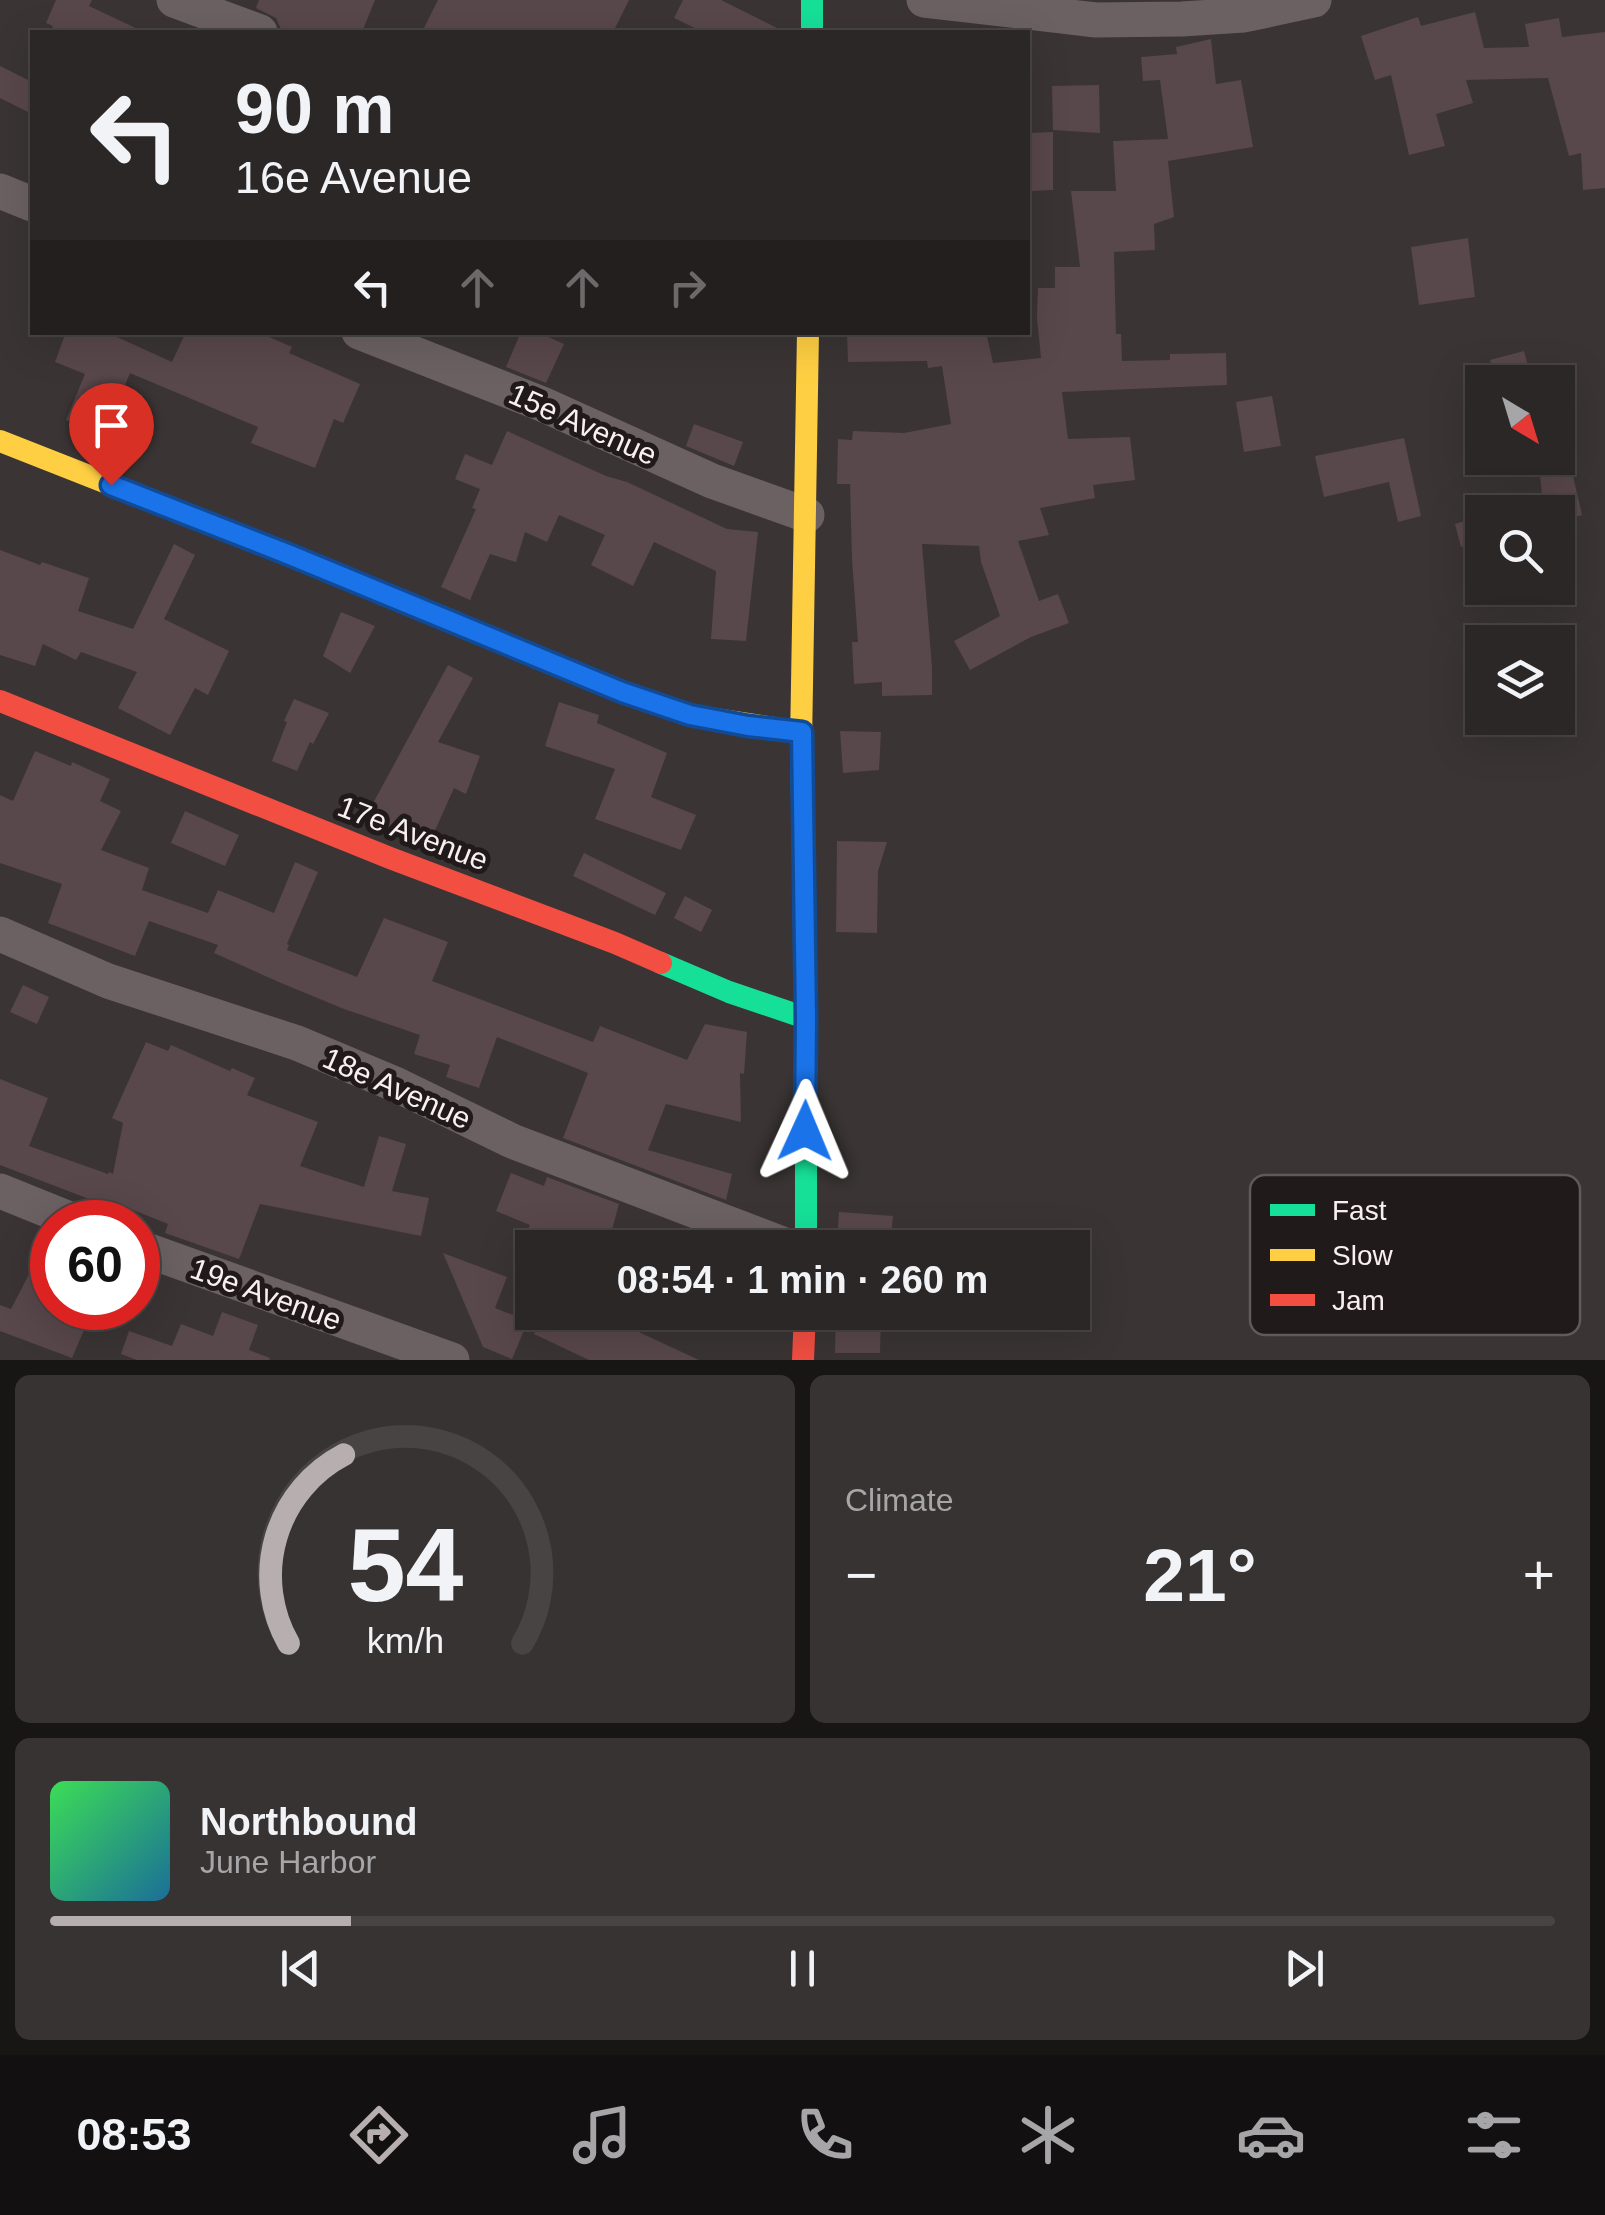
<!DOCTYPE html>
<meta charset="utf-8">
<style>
:root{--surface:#2c2727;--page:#383333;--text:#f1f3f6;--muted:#a6a5a7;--line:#484444;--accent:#b6aeaf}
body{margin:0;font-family:Helvetica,sans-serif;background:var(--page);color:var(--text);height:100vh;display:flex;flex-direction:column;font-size:38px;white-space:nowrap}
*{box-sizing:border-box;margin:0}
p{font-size:32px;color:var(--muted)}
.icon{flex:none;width:55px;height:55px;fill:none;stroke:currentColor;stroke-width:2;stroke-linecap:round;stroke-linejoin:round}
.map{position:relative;height:1360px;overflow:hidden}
.drawer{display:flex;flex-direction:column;gap:15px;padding:15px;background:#181515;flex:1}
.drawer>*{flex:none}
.banner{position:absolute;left:30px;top:30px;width:1000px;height:305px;border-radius:0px;box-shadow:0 10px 40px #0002,0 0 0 2px var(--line);background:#2c2727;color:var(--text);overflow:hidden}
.needle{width:65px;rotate:142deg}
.fabs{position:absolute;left:1465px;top:365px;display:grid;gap:20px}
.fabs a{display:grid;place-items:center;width:110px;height:110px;border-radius:0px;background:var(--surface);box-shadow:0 10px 40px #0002,0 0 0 2px var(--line);font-size:50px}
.speed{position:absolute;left:30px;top:1200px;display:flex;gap:20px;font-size:50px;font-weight:700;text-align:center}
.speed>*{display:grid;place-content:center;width:130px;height:130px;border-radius:50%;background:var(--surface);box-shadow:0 10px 40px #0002,0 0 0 2px var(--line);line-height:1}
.speed .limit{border:15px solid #d22;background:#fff;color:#111}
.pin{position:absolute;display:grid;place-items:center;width:85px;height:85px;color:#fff;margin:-102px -42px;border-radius:50% 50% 50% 0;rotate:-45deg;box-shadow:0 0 10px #0007}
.pin .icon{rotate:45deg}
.me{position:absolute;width:110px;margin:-55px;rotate:1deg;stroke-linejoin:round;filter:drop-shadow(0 0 8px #0008)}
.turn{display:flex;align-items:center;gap:35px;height:210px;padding:0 40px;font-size:45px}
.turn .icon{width:130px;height:130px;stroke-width:2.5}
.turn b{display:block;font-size:70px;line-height:85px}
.lanes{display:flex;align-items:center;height:95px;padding:0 40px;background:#0003;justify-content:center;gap:50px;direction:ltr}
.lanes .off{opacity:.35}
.big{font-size:75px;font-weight:600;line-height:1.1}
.drawer .tile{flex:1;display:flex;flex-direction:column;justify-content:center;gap:15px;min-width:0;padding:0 35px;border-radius:15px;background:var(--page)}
.drawer .dial{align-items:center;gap:0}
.dial svg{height:260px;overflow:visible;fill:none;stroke:var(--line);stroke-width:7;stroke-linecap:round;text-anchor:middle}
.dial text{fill:var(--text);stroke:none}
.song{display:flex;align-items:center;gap:30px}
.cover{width:120px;height:120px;border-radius:15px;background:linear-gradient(135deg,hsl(130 70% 55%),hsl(200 70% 35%))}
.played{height:10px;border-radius:5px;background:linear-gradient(90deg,var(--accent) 20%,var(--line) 20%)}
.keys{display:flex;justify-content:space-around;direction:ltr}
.heat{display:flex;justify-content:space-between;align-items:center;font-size:55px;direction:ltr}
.drawer .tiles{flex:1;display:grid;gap:15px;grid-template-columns:1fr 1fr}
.tile:last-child{grid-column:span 2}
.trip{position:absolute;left:515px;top:1230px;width:575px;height:100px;border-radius:0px;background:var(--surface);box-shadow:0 10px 40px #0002,0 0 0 2px var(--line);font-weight:600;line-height:100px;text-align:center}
.tabs{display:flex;height:160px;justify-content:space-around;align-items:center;background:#121010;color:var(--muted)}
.tabs .icon{width:70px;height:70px}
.tabs .on{color:var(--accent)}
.tabs b{font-size:45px;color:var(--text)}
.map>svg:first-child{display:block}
</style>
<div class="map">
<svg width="1605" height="1360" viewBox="0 0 1605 1360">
<rect width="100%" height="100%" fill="#3a3434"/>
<!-- building -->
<g fill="#58474b">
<polygon points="56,0 92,0 89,6 144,32 51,32 53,26 46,23"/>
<polygon points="259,0 375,0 362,32 290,32 281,29 276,18 256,8"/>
<polygon points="438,0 629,0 613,32 422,32"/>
<polygon points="683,0 721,0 781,30 781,32 703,32 674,18"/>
<polygon points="1475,12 1484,48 1529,47 1525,24 1559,18 1562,37 1605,32 1605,188 1583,190 1581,153 1569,156 1548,78 1466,80 1473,103 1436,114 1445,146 1409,155 1391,75 1375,80 1361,36 1418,17 1421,26"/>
<polygon points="1211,39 1216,84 1241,80 1253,147 1168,161 1174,217 1154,224 1155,250 1114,252 1116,334 1121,334 1122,361 1170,360 1170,354 1226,353 1227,385 1062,392 1068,439 1130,437 1135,480 1093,485 1095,498 1040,508 1049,535 1018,541 1039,601 1058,594 1069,623 1031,637 970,670 954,641 1000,616 981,562 979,546 922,544 932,667 932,695 882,696 882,682 854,684 852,642 858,642 852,559 850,484 837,484 838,439 852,440 853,431 904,433 951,424 942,366 928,368 927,361 848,362 847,332 986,332 993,363 1041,358 1037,318 1038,288 1055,288 1055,267 1080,267 1071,191 1116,191 1113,141 1168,139 1160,80 1143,81 1141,57 1177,54 1176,47"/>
<polygon points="0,66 32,82 32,114 0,98"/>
<polygon points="1099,85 1100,133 1053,130 1052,86"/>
<polygon points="1053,132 1053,190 1031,191 1030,133"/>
<polygon points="1468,238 1475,297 1419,305 1411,247"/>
<polygon points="66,332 106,332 172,362 186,332 258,332 292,347 289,353 360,384 343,423 334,419 315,468 251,443 258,427 130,373 104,436 66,420 85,374 55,362"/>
<polygon points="521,332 537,332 564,344 546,383 506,367"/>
<polygon points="1524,351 1531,377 1514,382 1497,382 1490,360"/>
<polygon points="1272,396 1281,446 1244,452 1236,402"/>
<polygon points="694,424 743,442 734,466 686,446"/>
<polygon points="507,431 606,476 627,482 727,529 758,532 746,641 711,639 716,571 654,542 633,586 591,565 605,535 559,515 547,542 525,532 516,562 490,554 470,600 441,587 476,509 472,508 480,489 455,479 465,454 492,465"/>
<polygon points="1404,438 1421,516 1398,522 1389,482 1324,497 1315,456"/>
<polygon points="1538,458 1569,458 1582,515 1560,521 1558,512 1544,512"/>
<polygon points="1482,516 1482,542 1461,547 1455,524"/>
<polygon points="174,544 195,555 164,619 229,651 208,695 195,688 170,735 118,708 137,672 81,652 76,660 43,644 35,666 0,655 0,550 40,565 42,562 89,578 78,611 133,629"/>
<polygon points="341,612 375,626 350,673 323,656"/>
<polygon points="448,665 473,678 438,742 480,756 466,794 454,788 429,844 365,818"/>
<polygon points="294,699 329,713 313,744 310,742 297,771 272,761 287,722 284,721"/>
<polygon points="559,702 599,715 597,723 667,753 651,797 696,815 681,850 595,819 615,769 545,746"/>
<polygon points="840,731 881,732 879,770 843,773"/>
<polygon points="35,751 71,766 72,762 110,779 100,801 121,811 101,850 149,868 142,890 208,913 218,890 274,913 295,862 318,872 287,944 289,945 287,950 357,977 384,918 448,942 432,981 593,1042 600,1026 687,1060 705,1024 747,1032 744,1074 740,1073 741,1122 666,1104 648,1150 732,1174 726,1200 563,1138 588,1073 497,1037 479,1088 446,1077 450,1065 414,1054 420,1035 344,1009 281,983 214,953 218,945 149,921 135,956 48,923 62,884 0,863 0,795 13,801"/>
<polygon points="185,811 239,835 225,866 171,843"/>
<polygon points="837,841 887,842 878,871 877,933 836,932"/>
<polygon points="584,853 666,893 655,915 573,876"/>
<polygon points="685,896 712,910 701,932 674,918"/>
<polygon points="23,985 49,997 37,1024 10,1012"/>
<polygon points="146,1042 168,1051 171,1045 230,1071 232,1068 255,1078 247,1095 318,1122 300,1166 364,1187 379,1136 406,1144 392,1191 429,1198 421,1236 260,1204 239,1259 165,1233 168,1224 133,1210 131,1215 0,1165 0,1079 48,1098 29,1146 108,1174 109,1172 113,1174 123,1123 112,1118"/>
<polygon points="511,1173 544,1186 547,1177 619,1204 607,1248 519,1248 530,1225 496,1211"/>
<polygon points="839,1212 893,1216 890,1248 837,1245"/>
<polygon points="50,1234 52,1235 52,1308 72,1308 65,1322 84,1330 72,1358 0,1331 0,1305 11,1309"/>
<polygon points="443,1253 507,1277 495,1308 528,1321 512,1359 483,1347"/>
<polygon points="222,1312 258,1325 249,1350 270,1358 269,1360 137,1360 121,1354 129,1331 172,1346 181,1324 213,1336"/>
<polygon points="544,1312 577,1312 600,1324 602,1319 628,1331 630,1328 699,1360 589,1360 534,1334"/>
<polygon points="836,1312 881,1312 880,1353 835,1353"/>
</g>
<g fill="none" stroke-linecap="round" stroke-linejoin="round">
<!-- street -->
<g stroke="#6b6162" stroke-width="35">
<polyline points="174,0 260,32"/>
<polyline points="924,0 1096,20 1182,19 1244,15 1314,0"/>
<polyline points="0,191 32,204"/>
<polyline points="359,332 542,404 712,481 807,515"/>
<polyline points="0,934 108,981 297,1043 397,1085 512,1141 793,1248"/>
<polyline points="0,1191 77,1222"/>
<polyline points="138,1247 452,1360"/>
</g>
<!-- fast -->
<g stroke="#16e098" stroke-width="22">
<polyline points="812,0 812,32"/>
<polyline points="801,743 806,1018 806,1248"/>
<polyline points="661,963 729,992 806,1018"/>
</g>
<!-- slow -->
<g stroke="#ffcf43" stroke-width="22">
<polyline points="0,441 290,555 622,692 690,715 801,732"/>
<polyline points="801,743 808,332"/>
</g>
<!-- jam -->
<g stroke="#f24e42" stroke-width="22">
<polyline points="0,701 390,858 615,943 661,963"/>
<polyline points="803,1360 805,1312"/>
</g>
</g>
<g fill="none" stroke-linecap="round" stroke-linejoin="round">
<!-- route casing -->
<g stroke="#114b97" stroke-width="25">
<polyline id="route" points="111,485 290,555 622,692 690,715 748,726 802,732 806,1018 805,1131"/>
</g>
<!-- route -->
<use href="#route" stroke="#1a73e8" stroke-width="18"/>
</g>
<g text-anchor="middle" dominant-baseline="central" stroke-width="10" stroke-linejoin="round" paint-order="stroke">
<!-- street labels -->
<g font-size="30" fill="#f9eff1" stroke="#201a1b">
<text transform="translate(583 424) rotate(24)">15e Avenue</text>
<text transform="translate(413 833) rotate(21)">17e Avenue</text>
<text transform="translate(397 1088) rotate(24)">18e Avenue</text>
<text transform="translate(266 1294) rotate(20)">19e Avenue</text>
</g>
</g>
<!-- legend -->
<rect x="1250" y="1175" width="330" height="160" rx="15" fill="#201a1b" stroke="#615a5b" stroke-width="2.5"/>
<rect x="1270" y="1204" width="45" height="12" fill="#16e098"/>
<rect x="1270" y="1249" width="45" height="12" fill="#ffcf43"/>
<rect x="1270" y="1294" width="45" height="12" fill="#f24e42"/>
<g font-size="28" fill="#f9eff1">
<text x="1332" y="1220">Fast</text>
<text x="1332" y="1265">Slow</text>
<text x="1332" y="1310">Jam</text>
</g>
</svg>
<div class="fabs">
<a><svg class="needle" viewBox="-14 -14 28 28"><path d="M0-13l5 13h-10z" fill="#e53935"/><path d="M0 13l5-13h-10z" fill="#a6a5a7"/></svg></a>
<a><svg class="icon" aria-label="search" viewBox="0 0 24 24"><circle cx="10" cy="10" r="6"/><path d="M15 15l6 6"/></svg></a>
<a><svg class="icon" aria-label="layers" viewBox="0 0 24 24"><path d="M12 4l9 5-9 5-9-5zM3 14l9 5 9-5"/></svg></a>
</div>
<div class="speed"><div class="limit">60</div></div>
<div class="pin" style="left:111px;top:485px;background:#d93025"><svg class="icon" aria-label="arrive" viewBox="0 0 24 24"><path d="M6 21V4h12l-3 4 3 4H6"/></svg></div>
<svg class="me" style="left:805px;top:1131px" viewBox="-20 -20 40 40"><path d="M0-17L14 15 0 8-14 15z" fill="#1a73e8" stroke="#fff" stroke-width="4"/></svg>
<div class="trip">08:54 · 1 min · 260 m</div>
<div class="banner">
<div class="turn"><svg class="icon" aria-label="left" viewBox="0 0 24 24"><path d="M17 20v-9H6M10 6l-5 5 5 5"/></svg><div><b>90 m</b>16e Avenue</div></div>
<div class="lanes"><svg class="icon" aria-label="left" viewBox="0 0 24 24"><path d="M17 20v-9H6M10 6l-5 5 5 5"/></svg><svg class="icon off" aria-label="ahead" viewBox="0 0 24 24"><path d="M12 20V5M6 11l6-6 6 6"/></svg><svg class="icon off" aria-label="ahead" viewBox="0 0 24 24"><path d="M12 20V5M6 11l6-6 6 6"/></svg><svg class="icon off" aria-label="right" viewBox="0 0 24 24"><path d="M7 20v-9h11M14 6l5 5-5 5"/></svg></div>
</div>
</div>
<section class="drawer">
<div class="tiles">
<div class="tile dial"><svg viewBox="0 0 100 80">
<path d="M14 69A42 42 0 1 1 86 69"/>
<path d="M14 69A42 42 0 0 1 31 11" stroke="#b6aeaf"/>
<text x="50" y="56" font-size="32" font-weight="700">54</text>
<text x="50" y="72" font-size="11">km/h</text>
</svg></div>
<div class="tile"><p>Climate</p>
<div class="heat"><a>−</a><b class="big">21°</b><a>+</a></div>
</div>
<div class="tile">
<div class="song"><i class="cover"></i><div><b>Northbound</b><p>June Harbor</p></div></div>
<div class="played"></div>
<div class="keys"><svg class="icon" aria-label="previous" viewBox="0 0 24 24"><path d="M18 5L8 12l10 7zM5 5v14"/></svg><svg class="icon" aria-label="pause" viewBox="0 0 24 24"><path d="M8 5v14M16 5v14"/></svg><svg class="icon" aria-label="next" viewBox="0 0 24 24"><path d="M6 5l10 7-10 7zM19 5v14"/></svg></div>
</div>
</div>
</section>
<nav class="tabs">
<b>08:53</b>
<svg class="icon on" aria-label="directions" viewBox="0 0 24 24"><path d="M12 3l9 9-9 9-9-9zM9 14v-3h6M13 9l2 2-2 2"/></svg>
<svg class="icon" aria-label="music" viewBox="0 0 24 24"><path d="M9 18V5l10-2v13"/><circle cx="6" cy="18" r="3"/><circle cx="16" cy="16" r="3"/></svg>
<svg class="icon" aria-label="phone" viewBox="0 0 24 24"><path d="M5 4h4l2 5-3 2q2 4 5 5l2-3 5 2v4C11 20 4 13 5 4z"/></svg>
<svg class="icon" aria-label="climate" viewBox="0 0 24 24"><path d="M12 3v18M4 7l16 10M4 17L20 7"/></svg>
<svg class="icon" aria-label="car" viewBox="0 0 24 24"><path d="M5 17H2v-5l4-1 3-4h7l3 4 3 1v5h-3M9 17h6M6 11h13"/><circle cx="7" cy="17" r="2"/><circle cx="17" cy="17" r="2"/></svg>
<svg class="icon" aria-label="filters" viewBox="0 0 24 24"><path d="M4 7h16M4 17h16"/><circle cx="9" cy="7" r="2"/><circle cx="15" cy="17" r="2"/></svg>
</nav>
